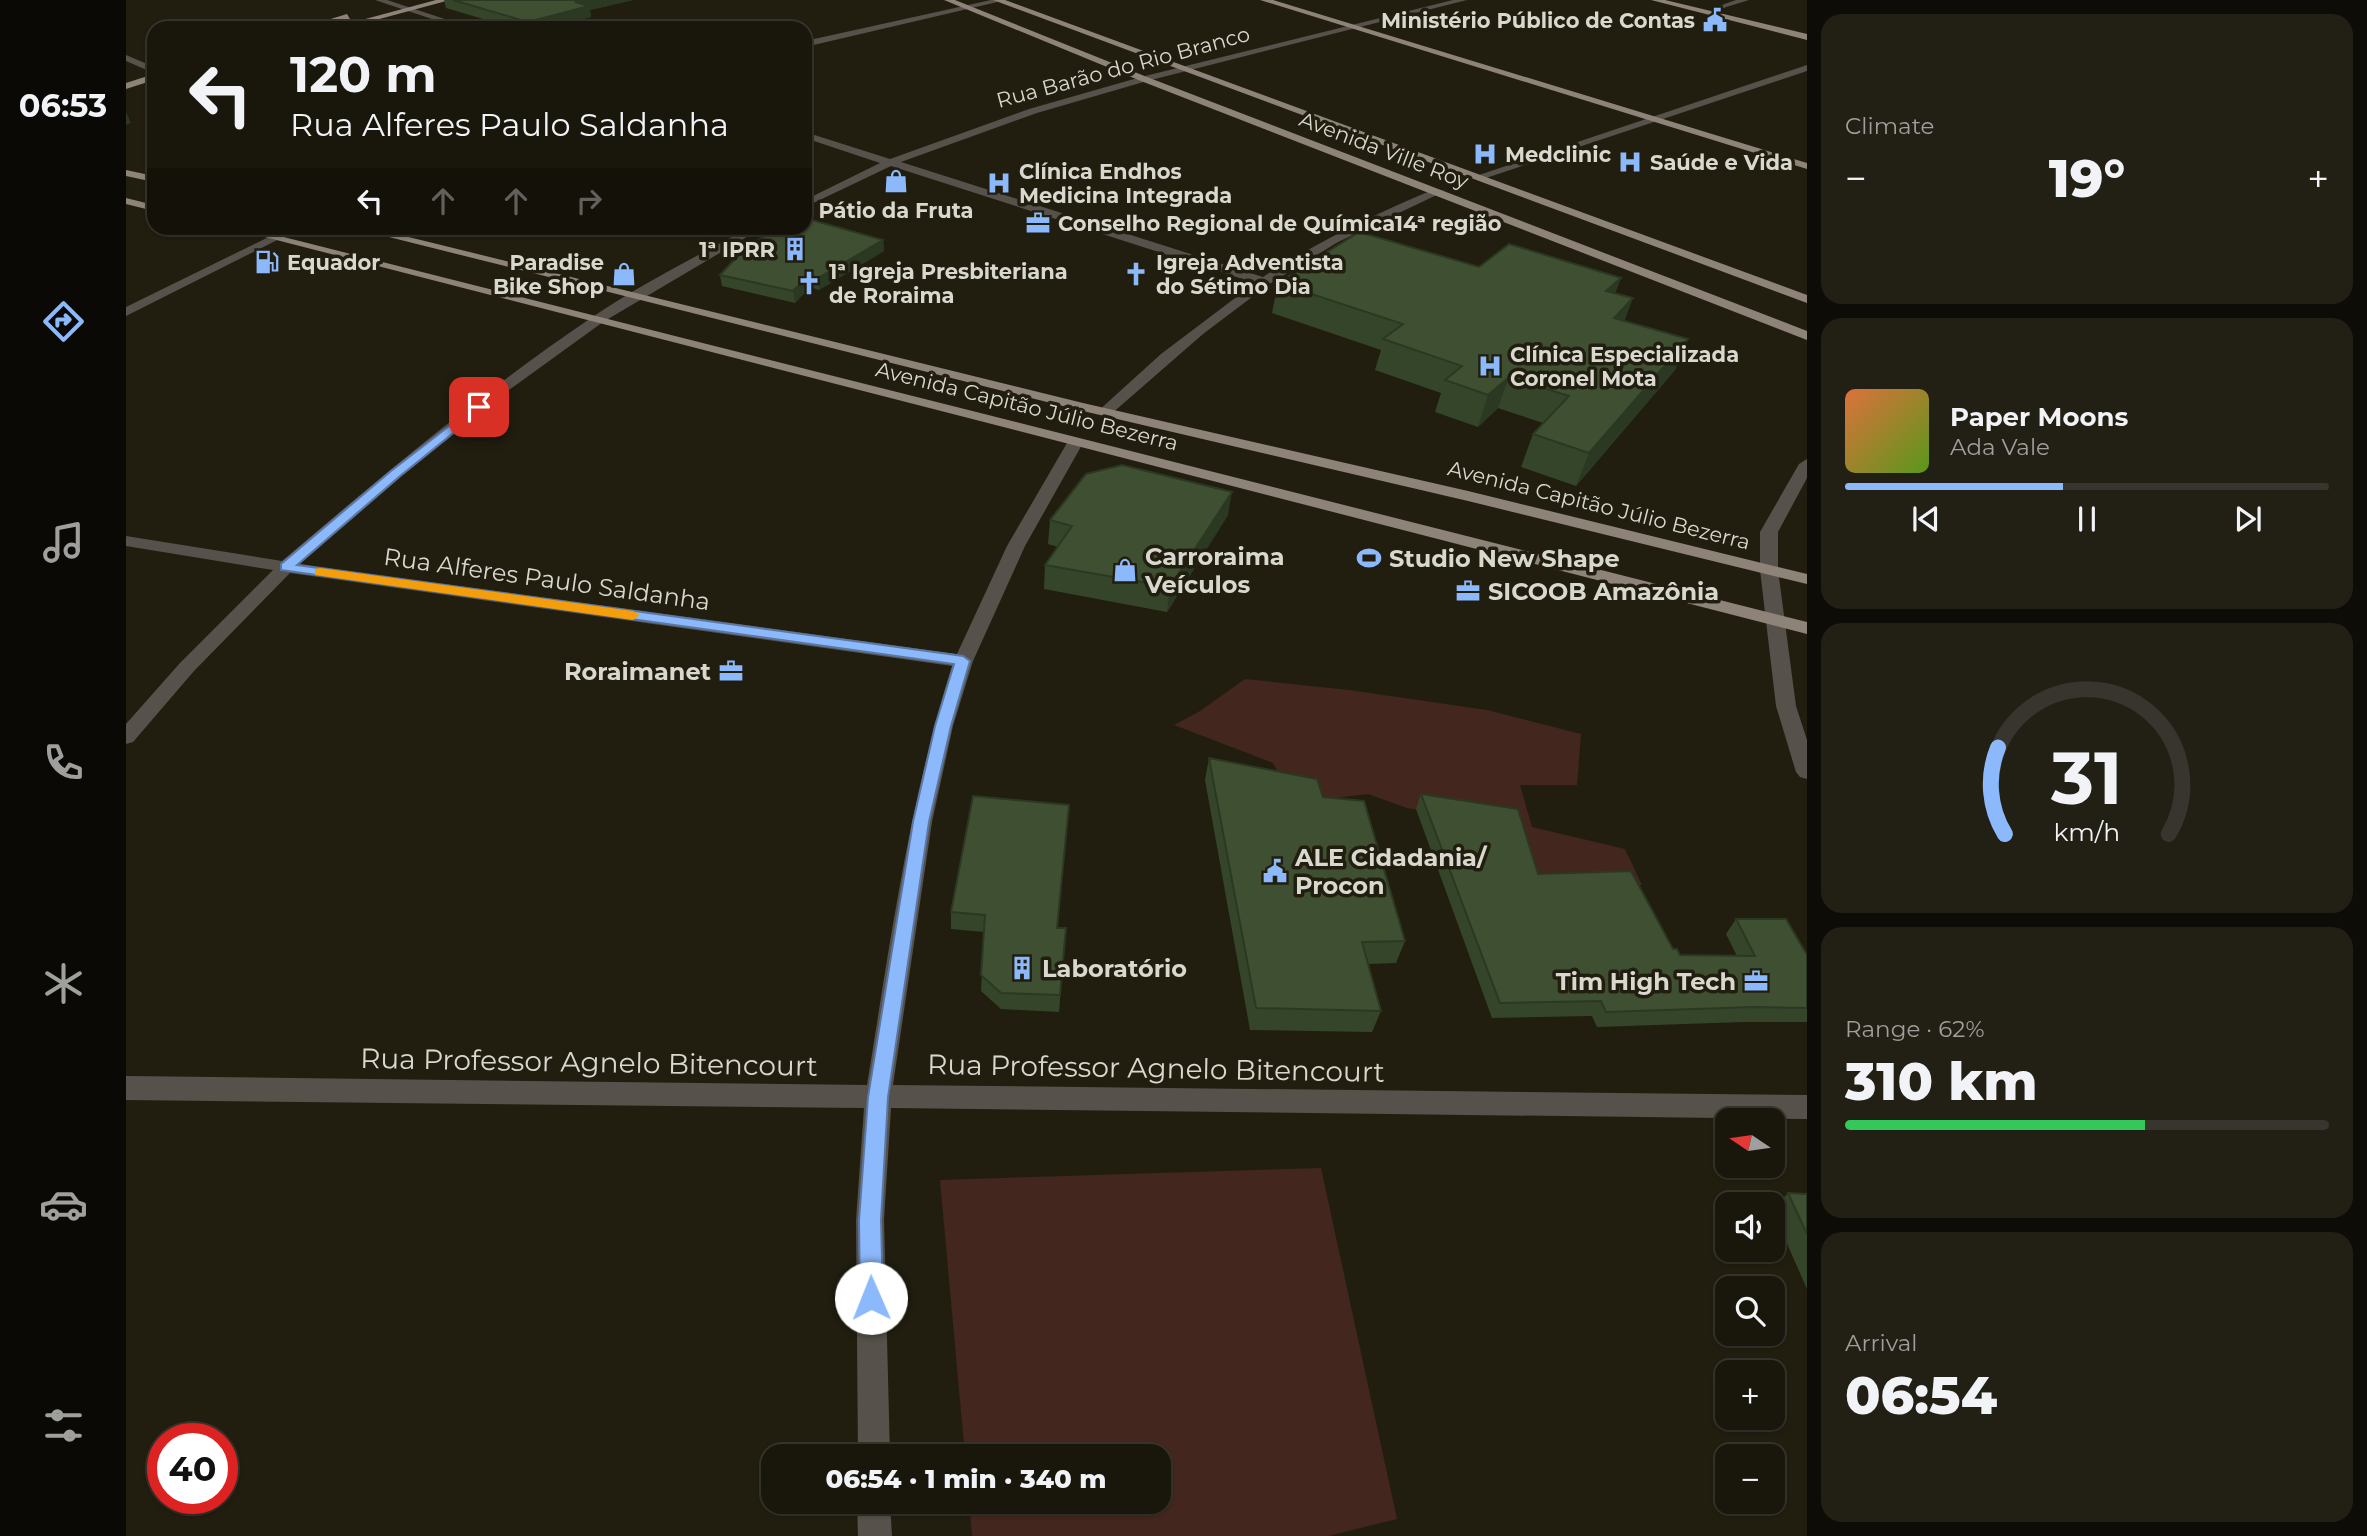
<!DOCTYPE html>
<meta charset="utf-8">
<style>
:root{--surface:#19160c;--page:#221f15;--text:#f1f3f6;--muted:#9f9f9d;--line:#37352d;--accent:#8cb9fc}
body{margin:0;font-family:Montserrat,sans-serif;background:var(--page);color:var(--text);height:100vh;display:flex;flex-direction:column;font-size:26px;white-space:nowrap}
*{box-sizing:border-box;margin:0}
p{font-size:23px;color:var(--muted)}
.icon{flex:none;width:38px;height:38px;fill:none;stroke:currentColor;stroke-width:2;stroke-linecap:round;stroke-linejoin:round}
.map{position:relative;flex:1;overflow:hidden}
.side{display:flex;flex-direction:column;gap:14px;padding:14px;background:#0e0c07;width:560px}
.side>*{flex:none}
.top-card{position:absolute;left:21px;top:21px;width:665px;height:214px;border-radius:21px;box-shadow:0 2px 5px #0004,0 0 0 2px var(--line);background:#19160c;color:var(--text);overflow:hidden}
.needle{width:46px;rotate:283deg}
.fabs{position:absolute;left:1589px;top:1108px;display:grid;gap:14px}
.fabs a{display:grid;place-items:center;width:70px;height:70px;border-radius:14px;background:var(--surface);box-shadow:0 2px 5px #0004,0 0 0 2px var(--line);font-size:35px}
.speed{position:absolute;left:21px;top:1423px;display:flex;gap:14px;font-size:35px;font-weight:700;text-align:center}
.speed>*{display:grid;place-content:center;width:91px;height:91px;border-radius:50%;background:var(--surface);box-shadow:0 2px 5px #0004,0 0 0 2px var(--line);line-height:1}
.speed .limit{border:10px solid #d22;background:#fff;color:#111}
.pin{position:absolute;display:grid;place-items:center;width:60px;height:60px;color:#fff;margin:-30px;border-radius:14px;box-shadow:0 4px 10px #0006}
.me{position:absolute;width:77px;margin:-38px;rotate:359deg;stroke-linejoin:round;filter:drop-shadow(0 0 5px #0008)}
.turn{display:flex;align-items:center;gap:24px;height:147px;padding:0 28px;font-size:32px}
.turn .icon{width:91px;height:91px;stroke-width:2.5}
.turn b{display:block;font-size:49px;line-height:60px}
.lanes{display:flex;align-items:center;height:66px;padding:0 28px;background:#0003;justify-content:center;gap:35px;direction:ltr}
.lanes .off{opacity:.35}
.big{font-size:52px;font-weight:800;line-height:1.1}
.side .widget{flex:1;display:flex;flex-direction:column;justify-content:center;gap:10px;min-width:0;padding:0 24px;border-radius:21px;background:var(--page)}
.side .dial{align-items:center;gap:0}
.dial svg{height:182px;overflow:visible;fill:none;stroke:var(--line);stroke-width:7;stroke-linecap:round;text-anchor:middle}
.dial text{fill:var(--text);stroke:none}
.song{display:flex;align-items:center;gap:21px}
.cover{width:84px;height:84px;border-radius:10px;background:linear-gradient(135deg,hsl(20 70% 55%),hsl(90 70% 35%))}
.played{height:7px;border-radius:4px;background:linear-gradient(90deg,var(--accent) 45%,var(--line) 45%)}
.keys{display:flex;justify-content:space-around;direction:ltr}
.heat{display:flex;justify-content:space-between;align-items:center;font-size:38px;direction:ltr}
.charge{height:10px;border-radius:5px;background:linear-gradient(90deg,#34c759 62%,var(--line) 0)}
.trip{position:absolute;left:635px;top:1444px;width:410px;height:70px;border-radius:21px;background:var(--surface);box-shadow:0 2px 5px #0004,0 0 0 2px var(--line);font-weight:800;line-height:70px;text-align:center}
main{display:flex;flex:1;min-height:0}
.menu{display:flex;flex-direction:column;width:126px;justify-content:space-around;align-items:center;background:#0a0905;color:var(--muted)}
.menu .icon{width:49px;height:49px}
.menu .current{color:var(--accent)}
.menu b{font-size:32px;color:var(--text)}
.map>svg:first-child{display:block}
</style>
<main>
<nav class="menu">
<b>06:53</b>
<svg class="icon current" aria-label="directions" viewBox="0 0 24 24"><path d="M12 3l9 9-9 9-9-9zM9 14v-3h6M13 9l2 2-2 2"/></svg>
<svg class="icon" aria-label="music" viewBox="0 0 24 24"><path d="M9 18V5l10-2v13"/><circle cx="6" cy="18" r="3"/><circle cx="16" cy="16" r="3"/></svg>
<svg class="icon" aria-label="phone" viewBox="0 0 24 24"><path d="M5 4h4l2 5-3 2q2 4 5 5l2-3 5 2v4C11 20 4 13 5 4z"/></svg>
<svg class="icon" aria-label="climate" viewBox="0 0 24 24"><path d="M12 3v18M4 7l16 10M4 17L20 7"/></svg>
<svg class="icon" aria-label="car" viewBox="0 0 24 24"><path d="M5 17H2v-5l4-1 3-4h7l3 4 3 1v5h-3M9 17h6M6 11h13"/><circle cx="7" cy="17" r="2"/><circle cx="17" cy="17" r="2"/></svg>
<svg class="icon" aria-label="filters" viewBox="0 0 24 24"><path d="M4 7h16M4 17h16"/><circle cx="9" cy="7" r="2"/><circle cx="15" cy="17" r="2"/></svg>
</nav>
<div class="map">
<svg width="1681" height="1536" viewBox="0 0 1681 1536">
<rect width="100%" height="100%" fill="#211e10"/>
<!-- green -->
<g fill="#43261d">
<polygon points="1119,679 1223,690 1361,710 1455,734 1451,785 1394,785 1406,827 1499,849 1516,885 1408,889 1385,825 1281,808 1242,794 1185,801 1159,785 1147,763 1048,725 1074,711"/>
<polygon points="1195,1168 1271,1519 1202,1536 846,1536 843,1502 1032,1502 1032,1456 839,1456 814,1180"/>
</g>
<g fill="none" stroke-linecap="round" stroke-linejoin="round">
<!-- minor -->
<g fill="#56514b" fill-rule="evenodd">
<polygon points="249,0 261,0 346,28 333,28"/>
<polygon points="865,0 880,0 679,47 679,41"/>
<path d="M1327,0h14l-320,81 -110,32 -136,49 362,115c55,-35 111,-63 172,-88l10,2 -107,51 -70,43 -65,49 -93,81 -5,2 -8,-5 64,-58 94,-71 -364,-117 -86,41v-7l75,-37 -75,-25v-6l85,27 139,-50 112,-32z"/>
<polygon points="1610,0 1623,0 1594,9 1590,7"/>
<polygon points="0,55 26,66 28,68 23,71 0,61"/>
<polygon points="1681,65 1681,71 1357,179 1347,177"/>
<polygon points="161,228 175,228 0,316 0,307"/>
<path d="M622,228h14l-159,94 -98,71 -103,83 -102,88 657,90 50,-108 60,-103 2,-3h12l2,3 -58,103 -52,115 -20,65 -21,96 -39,263 914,10v24l-916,-11 -7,112 6,236h-32l-2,-236 8,-112 -738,-8v-24l741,9c23,-141 42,-283 85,-419l-662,-93 -96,98 -61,71 -7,2v-20l54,-61 93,-93 -147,-24v-10l156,25c100,-85 201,-170 309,-243 50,-34 105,-61 157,-90z"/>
<polygon points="1681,459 1681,478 1652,532 1652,570 1670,706 1681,740 1681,779 1674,777 1670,772 1650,706 1634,570 1634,532 1673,464"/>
<polygon points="731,1502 764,1502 766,1536 732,1536"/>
</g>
<!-- major -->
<g fill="#8e8378" fill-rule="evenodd">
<polygon points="310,0 324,0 220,28 206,28"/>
<polygon points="818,0 829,0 1021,77 1681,331 1681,340 1015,81"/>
<polygon points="867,0 879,0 1681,295 1681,303"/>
<polygon points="1134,0 1147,0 1681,163 1681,169"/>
<polygon points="1525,0 1539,0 1681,34 1681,40"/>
<polygon points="221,14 224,19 189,28 175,28"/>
<polygon points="28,74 28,80 0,89 0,83"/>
<polygon points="0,170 28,176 28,182 0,176"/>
<polygon points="0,198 28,205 28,211 0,204"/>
<polygon points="104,228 122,228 1681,622 1681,634"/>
<polygon points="227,228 246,228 957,403 1342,491 1681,574 1681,584 1342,501 957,411"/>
</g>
</g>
<!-- wall -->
<g fill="#35452a">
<polygon points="318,0 507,0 464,10 465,17 424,28 387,28 320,8"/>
<polygon points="757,240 758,251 693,290 684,287 669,303 596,286 594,275"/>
<polygon points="1495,278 1489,293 1499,321 1562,339 1549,370 1450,486 1395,467 1407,434 1417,423 1372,408 1352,427 1309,412 1315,393 1249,370 1255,350 1146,313 1152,283"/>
<polygon points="1102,515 1041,612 918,589 919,565 932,547 922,544 924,520"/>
<polygon points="1083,758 1197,797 1279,941 1270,963 1242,964 1255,1011 1246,1032 1124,1030 1079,780"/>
<polygon points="1295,794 1412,874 1547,949 1554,955 1611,956 1600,934 1610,919 1681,955 1681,1022 1617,1022 1471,1027 1466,1016 1366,1018 1290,809"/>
<polygon points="847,796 931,928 940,928 933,1012 875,1009 855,991 858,932 825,929 825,912"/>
<polygon points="1662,1193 1681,1194 1681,1289 1647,1212 1647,1209"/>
</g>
<!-- shaded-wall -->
<g fill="#2b3822">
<polygon points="458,0 507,0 464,10 465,17 424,28 404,28 402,22 449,2"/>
<polygon points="0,112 5,123 0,125"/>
<polygon points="757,240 758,251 693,290 692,278"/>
<polygon points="683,275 684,287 669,303 667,291"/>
<polygon points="1495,278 1483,307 1480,291"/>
<polygon points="1507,298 1496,328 1488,318"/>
<polygon points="1562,339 1549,370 1450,486 1463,453"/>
<polygon points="1383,377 1372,408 1352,427 1362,395"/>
<polygon points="1106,492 1102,515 1041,612 1044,587"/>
</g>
<!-- building -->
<g fill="#3e5031" stroke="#2b3822" stroke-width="2">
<polygon points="327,0 458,0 449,2 463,6 402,22"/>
<polygon points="679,218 757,240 692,278 683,275 667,291 594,275 623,244 655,228 679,228"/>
<polygon points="1233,232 1353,267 1383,244 1495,278 1480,291 1507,298 1488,318 1562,339 1463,453 1407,434 1443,396 1383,377 1362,395 1319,380 1336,366 1257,339 1277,324 1152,283"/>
<polygon points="996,465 1106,492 1044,587 919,565 946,526 924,520 960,474"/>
<polygon points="1083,758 1191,779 1197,797 1238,801 1279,941 1236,942 1255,1011 1130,1008"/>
<polygon points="1295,794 1392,809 1412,874 1505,871 1547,949 1551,949 1554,955 1629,956 1610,919 1660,919 1681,955 1681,1008 1628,1007 1480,1012 1475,1001 1374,1003"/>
<polygon points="847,796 943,805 931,928 940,928 934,995 875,993 855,975 859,915 825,912"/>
<polygon points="1662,1193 1681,1194 1681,1234"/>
</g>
<!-- route -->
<polygon fill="#8cb9fc" stroke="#5b78a4" stroke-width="2" points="353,403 359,407 357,409 274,476 171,565 837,656 844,661 825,726 803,822 762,1097 755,1220 757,1298 753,1307 745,1310 737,1307 734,1298 733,1220 742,1097 787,822 809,726 828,664 155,570 155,564 265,471"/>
<!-- slow -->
<polygon fill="#f59e0b" points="194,568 507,611 514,615 507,620 189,575 189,569"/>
<!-- icons -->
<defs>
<g id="civic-bare" transform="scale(1.89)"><path d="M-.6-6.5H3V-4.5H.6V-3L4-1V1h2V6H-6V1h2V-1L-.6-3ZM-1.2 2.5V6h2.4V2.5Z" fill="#8cb9fc" stroke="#211e10" stroke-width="2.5" paint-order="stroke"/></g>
<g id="hospital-bare" transform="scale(1.89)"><path d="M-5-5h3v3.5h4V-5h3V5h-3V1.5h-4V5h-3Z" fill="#8cb9fc" stroke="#211e10" stroke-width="2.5" paint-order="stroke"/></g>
<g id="shop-bare" transform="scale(1.89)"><path d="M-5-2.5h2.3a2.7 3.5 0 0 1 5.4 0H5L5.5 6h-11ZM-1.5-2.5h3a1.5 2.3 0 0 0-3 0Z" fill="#8cb9fc" stroke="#211e10" stroke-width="2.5" paint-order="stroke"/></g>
<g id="office-bare" transform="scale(1.89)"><path d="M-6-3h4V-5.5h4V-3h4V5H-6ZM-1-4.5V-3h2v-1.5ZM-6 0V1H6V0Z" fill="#8cb9fc" stroke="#211e10" stroke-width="2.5" paint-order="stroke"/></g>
<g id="building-bare" transform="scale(1.89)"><path d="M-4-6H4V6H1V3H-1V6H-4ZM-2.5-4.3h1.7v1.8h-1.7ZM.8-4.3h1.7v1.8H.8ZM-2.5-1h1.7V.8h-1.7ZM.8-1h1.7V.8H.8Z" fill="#8cb9fc" stroke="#211e10" stroke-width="2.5" paint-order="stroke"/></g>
<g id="fuel-bare" transform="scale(1.89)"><path d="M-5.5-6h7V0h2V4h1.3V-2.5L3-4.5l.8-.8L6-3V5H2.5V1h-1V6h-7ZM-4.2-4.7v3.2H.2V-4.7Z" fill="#8cb9fc" stroke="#211e10" stroke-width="2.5" paint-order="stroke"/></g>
<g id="church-bare" transform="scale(1.89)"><path d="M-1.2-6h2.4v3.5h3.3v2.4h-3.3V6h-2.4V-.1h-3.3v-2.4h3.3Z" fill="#8cb9fc" stroke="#211e10" stroke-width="2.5" paint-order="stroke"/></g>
<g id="stadium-bare" transform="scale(1.89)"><path d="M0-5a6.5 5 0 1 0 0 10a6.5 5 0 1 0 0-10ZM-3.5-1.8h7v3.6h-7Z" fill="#8cb9fc" stroke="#211e10" stroke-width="2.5" paint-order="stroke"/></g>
</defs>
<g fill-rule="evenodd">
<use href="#civic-bare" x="1589" y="20"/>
<use href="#hospital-bare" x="1359" y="154"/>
<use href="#hospital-bare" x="1504" y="162"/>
<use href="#shop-bare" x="770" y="181"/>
<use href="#hospital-bare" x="873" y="183"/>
<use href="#office-bare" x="912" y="223"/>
<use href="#building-bare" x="669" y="249"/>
<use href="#fuel-bare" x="141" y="262"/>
<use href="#shop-bare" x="498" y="274"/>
<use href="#church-bare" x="1010" y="274"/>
<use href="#church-bare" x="683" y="283"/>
<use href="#hospital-bare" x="1364" y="366"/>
<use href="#stadium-bare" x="1243" y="558"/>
<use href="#shop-bare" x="999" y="570"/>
<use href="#office-bare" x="1342" y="591"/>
<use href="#office-bare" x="605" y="671"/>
<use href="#civic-bare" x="1149" y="871"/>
<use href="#building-bare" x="896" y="968"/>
<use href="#office-bare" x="1630" y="981"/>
</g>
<g text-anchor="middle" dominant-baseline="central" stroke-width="7" stroke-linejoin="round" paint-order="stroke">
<!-- far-poi labels -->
<g font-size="21" font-weight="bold" fill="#d9d8ce" stroke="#211e10" text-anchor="start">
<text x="1569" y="20" text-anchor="end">Ministério Público de Contas</text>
<text x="1379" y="154">Medclinic</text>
<text x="1524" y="162">Saúde e Vida</text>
<text x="893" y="171">Clínica Endhos<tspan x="893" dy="24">Medicina Integrada</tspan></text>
<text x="770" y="210" text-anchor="middle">Pátio da Fruta</text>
<text x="932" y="223">Conselho Regional de Química14ª região</text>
<text x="649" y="249" text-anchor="end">1ª IPRR</text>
<text x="161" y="262">Equador</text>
<text x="478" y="262" text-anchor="end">Paradise<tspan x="478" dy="24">Bike Shop</tspan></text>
<text x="1030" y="262">Igreja Adventista<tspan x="1030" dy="24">do Sétimo Dia</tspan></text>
<text x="703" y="271">1ª Igreja Presbiteriana<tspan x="703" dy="24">de Roraima</tspan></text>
<text x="1384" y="354">Clínica Especializada<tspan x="1384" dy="24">Coronel Mota</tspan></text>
</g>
<!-- far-street labels -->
<g font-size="21" fill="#d9d8ce" stroke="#211e10">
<text transform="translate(997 67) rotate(-15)">Rua Barão do Rio Branco</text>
<text transform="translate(1258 150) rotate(21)">Avenida Ville Roy</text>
<text transform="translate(901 406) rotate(14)">Avenida Capitão Júlio Bezerra</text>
<text transform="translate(1473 505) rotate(14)">Avenida Capitão Júlio Bezerra</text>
</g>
<!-- poi labels -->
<g font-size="24" font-weight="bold" fill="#d9d8ce" stroke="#211e10" text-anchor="start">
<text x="1019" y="556">Carroraima<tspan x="1019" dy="28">Veículos</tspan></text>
<text x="1263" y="558">Studio New Shape</text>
<text x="1362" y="591">SICOOB Amazônia</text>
<text x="585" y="671" text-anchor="end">Roraimanet</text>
<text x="1169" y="857">ALE Cidadania/<tspan x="1169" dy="28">Procon</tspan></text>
<text x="916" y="968">Laboratório</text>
<text x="1610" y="981" text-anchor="end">Tim High Tech</text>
</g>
<!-- street labels -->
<g font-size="24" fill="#d9d8ce" stroke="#211e10">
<text transform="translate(421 579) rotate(8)">Rua Alferes Paulo Saldanha</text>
</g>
<!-- near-street labels -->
<g font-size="28" fill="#d9d8ce" stroke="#211e10">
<text transform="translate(463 1062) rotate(1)">Rua Professor Agnelo Bitencourt</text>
<text transform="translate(1030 1068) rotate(1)">Rua Professor Agnelo Bitencourt</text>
</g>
</g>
</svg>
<div class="fabs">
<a><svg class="needle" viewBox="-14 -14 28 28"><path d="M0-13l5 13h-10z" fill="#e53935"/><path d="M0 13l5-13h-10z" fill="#9f9f9d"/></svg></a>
<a><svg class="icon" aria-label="sound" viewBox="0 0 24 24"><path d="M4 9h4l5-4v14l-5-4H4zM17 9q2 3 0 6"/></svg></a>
<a><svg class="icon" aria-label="search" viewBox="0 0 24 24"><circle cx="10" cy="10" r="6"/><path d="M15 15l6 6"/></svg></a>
<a>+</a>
<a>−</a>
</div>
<div class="speed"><div class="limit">40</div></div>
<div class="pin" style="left:353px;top:407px;background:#d93025"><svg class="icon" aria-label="arrive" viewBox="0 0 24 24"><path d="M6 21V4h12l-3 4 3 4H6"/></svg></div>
<svg class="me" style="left:745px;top:1298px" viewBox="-20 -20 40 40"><circle r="19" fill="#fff"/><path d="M0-13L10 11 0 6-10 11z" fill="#8cb9fc"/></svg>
<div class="trip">06:54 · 1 min · 340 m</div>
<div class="top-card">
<div class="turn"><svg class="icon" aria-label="left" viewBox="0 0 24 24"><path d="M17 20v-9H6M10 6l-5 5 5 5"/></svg><div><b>120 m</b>Rua Alferes Paulo Saldanha</div></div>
<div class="lanes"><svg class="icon" aria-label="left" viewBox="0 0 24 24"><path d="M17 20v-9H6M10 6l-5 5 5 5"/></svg><svg class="icon off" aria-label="ahead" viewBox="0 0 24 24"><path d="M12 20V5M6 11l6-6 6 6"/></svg><svg class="icon off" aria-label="ahead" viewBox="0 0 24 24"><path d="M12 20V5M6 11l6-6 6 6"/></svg><svg class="icon off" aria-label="right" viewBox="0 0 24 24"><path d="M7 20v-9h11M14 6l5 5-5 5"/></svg></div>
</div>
</div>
<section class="side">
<div class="widget"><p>Climate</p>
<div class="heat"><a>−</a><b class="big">19°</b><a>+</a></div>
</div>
<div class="widget">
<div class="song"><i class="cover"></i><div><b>Paper Moons</b><p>Ada Vale</p></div></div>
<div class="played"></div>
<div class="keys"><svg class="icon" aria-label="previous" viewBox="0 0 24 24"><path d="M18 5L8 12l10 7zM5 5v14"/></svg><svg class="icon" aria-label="pause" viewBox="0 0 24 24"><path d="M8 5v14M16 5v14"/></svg><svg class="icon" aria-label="next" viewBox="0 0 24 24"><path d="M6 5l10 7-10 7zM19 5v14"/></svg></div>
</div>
<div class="widget dial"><svg viewBox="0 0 100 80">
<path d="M14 69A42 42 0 1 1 86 69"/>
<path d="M14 69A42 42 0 0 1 11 31" stroke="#8cb9fc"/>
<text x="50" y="56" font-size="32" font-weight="700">31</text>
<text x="50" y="72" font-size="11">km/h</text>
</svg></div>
<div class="widget"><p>Range · 62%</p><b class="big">310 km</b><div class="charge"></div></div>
<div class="widget"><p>Arrival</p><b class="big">06:54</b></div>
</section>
</main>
